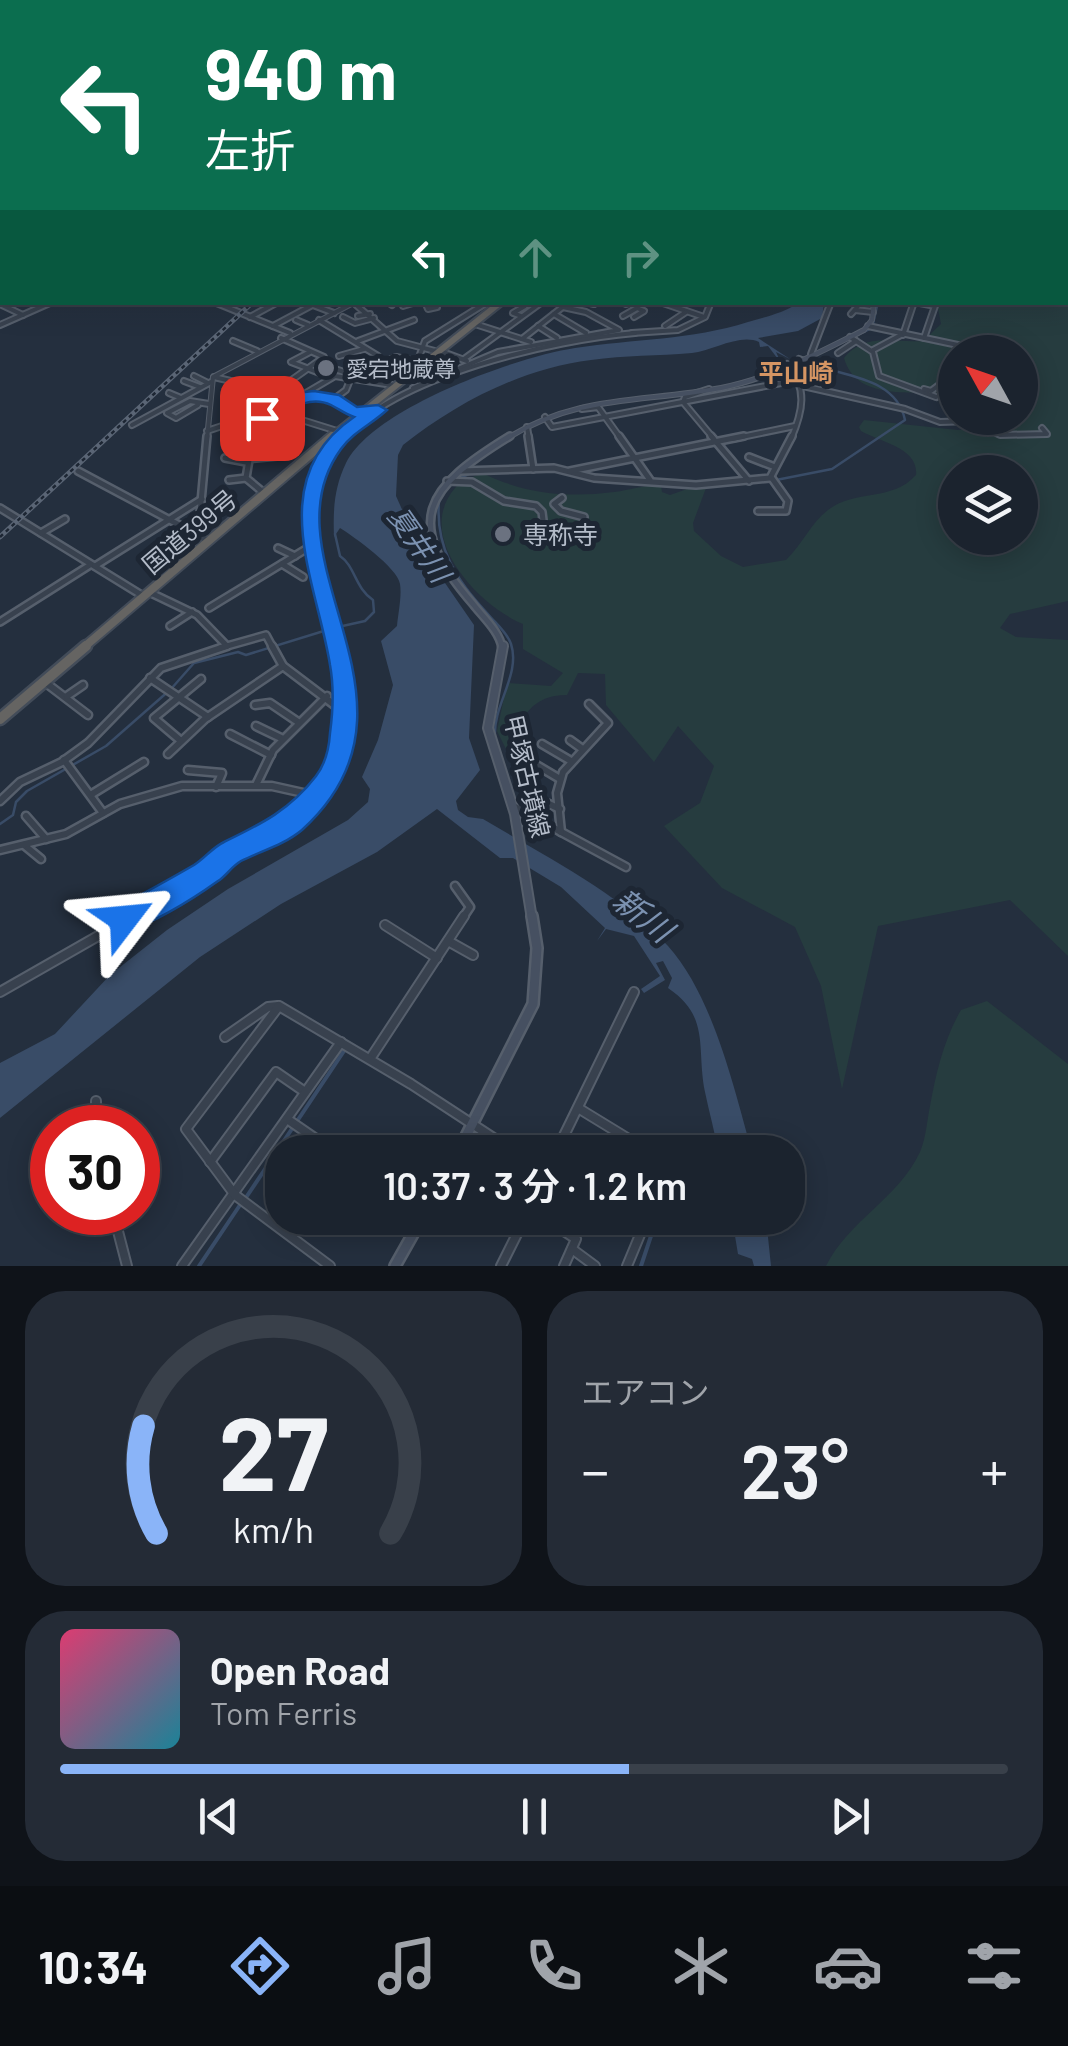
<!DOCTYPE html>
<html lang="ja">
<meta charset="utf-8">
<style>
:root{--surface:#1b232e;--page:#242b36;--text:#f1f3f6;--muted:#a0a4aa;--line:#39404a;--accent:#8ab4f8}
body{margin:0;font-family:Barlow,"Noto Sans JP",sans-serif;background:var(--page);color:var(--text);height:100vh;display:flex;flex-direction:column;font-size:38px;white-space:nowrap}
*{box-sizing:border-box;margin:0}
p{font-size:32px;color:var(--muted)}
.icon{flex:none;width:55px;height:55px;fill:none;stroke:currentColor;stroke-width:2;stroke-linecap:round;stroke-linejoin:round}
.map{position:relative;height:1266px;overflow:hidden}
.panel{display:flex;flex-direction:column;gap:25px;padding:25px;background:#0f1319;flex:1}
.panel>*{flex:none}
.hud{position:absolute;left:0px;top:0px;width:1070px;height:305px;box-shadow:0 5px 25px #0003,0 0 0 2px var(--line);background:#0b6e4f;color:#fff;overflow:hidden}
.needle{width:65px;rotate:310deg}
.buttons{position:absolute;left:938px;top:335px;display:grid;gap:20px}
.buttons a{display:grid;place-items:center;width:100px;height:100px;border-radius:50%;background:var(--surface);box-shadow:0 5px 25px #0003,0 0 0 2px var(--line);font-size:50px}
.speed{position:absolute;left:30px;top:1105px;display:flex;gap:20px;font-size:50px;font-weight:700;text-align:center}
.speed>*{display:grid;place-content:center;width:130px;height:130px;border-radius:50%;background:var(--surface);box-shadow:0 5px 25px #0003,0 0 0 2px var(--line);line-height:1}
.speed .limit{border:15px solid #d22;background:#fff;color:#111}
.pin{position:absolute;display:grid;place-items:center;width:85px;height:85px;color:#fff;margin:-42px;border-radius:20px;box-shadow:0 5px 15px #0006}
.me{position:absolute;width:110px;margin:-55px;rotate:61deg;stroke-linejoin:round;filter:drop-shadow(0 0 8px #0008)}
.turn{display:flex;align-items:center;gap:35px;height:210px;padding:0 40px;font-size:45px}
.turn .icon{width:130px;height:130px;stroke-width:2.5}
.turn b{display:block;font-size:70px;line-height:85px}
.lanes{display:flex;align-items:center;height:95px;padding:0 40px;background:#0003;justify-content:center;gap:50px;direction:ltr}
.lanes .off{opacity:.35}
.big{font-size:75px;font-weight:600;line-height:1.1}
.panel .tile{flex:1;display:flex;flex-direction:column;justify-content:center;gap:15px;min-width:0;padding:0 35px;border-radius:40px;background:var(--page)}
.panel .dial{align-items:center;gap:0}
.dial svg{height:260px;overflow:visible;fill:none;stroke:var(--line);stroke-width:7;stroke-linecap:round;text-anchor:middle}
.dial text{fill:var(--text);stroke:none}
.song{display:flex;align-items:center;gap:30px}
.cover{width:120px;height:120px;border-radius:15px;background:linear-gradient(135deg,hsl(340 70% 55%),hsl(190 70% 35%))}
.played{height:10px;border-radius:5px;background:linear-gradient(90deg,var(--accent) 60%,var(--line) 60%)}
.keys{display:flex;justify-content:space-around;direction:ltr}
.heat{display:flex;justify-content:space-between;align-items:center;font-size:55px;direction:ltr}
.panel .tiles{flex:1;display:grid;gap:25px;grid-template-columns:1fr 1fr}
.tile:last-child{grid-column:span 2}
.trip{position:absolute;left:265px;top:1135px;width:540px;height:100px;border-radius:40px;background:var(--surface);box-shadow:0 5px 25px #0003,0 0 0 2px var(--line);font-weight:600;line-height:100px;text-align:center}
.menu{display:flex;height:160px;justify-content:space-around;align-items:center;background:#0b0e12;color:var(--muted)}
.menu .icon{width:70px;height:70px}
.menu .current{color:var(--accent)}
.menu b{font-size:45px;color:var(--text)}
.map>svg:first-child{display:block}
</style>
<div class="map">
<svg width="1068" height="1266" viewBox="0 0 1068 1266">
<rect width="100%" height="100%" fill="#242f3e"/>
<!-- green -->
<g fill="#263c3f" fill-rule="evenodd">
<path d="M1068,296v305l-58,13 -10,14 16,9 52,3v316l-58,-56 -132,26 -36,163 -21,-103 -26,-59 -73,-39 -58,-62 36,-23 14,-37 -36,-40 -24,36 -48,-57 -1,-31 -27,-1 -11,22c-38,0 -45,25 -61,54l-9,-18 10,-48 44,3 12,-13 -40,-24v-25c-44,-18 -110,-87 -68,-136 5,-7 19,-11 27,-15 43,21 85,25 132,19 16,-2 30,-7 47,-7l1,7 8,3 23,-8 13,1 -13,35 1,8 27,25 22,11 43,-7c16,-15 24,-36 42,-50 27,-21 64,-8 88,-35 3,-27 -36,-33 -55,-44l-2,-4 5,-7 94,10 14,-1 7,-11h41v-66h-65v43c-34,-7 -98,10 -111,-37 22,-26 49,-15 79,-17l18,-17 -4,-21 131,-1zM955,472h65v66h-65z"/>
<path d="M987,1001l81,63v202h-242c23,-46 72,-67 94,-114 6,-14 7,-31 10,-46 6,-33 14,-67 31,-96z"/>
</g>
<!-- water -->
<g fill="#394c67">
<path d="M798,303h26l-2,15 -24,13 -40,7 32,21 -14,-7 5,11 -13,-17 -8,1 -1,-5c-19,-9 -47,9 -67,11 -34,3 -67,2 -101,7 -70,9 -133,42 -188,85l-5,10 -2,41 13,29 4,27 32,31 29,42 -5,113 11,32 -24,31 2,9 10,7 15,2c60,36 138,75 185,127 45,50 66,142 84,206h-34c-3,-20 -9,-40 -13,-60 -9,-44 6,-75 -37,-104l4,-10 -9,-17 -7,2 9,17 -21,13 -3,-4 19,-13 -26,-40 -28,-7 -9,12 8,-13 -44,-41 -48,-29h-13l-63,-49 -60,43 -96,52 -81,53 -200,161v-55l55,-29 55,-59 57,-45 61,-41 120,-69 20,-18 2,-13 -8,-12 16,-37 15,-55 -12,-44 16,-15c1,-12 5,-30 3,-42 -2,-16 -47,-48 -60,-56l-6,9c-1,-27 0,-49 12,-74 27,-55 170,-106 229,-115 59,-9 116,-8 173,-26 17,-5 36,-9 50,-19z"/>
<polygon points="732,1218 766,1218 771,1266 754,1266 752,1259 738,1254"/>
</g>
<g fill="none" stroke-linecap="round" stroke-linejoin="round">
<!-- stream-far1 -->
<g stroke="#394c67" stroke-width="2.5">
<polyline points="837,345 872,328 878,302"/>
<polyline points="493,473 553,471 609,481"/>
<polyline points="455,480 471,473"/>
<path d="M776,480l56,-11 73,-49c-7,-35 -44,-42 -74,-50"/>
<polyline points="702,487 764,481"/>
<path d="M439,501c-4,46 17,79 48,112 8,10 20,19 24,31 10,30 -18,61 -16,92"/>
<path d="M335,534l5,22c15,10 15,32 33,44l1,12 -9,9 -27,6"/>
<polyline points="0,824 13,815 16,802 27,791 106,746 171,689 194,663 238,652 246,655 327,630"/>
</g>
<!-- stream -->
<g stroke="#394c67" stroke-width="4">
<polyline points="245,1199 344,1051"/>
<polyline points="199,1266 240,1205"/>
<polyline points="641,1266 657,1218"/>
</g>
<!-- minor-far3 casing -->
<g stroke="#565f6c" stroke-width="8">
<g id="minor-far3">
<polyline points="214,302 290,333"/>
<polyline points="305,302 334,313"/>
<polyline points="388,302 392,305"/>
<polyline points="425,302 428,309 437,307"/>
<polyline points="586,302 594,304"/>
<polyline points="660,302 704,317"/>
<polyline points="915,302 935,306 924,338"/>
<polyline points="354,303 397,341 435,351"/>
<polyline points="0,304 23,315"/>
<polyline points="626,304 633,302"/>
<polyline points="403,306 416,302"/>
<polyline points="855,310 873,312"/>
<polyline points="554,314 586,333"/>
<polyline points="851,314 859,305 855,302"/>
<polyline points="358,316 370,314"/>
<polyline points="521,316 513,313 525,306"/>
<polyline points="623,316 637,308 644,311 634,317"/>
<polyline points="250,317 278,302"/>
<polyline points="343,317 355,323 374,318"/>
<polyline points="296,320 308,325"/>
<polyline points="319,320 378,356 352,375 346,390 334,399"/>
<polyline points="475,324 531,342"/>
<polyline points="0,325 52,302"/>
<polyline points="273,326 318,302"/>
<polyline points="538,326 557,338"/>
<polyline points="665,326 686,312"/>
<polyline points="868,326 972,348 970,352"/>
<polyline points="632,333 678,330 705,317 711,302"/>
<polyline points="903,335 914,302"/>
<polyline points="850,337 873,352 879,376 936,397"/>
<polyline points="522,339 569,302"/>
<polyline points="233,341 257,351"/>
<polyline points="358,341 414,320"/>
<polyline points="873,350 901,335"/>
<polyline points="440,351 467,361"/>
<polyline points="310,352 291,362 330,377"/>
<polyline points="838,353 856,341"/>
<polyline points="811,354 831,302"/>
<polyline points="339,356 364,349"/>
<polyline points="425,359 419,357 425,341 486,303"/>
<polyline points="464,359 542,302"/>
<polyline points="799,359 831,371 827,373"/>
<polyline points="387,361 396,357 420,362"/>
<polyline points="349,363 363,366"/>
<path d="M787,364c21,24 16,47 4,75"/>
<polyline points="377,368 408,372"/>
<polyline points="801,368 806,371"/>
<polyline points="335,369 353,375"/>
<polyline points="194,376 208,383"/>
<polyline points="214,377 298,397"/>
<polyline points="184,381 200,387"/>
<polyline points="803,386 905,409 940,422 972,421 1000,435 1047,434 1042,428"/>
<polyline points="413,388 498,352 619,330 586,312 563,307"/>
<polyline points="279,389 324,357 281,338"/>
<polyline points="709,389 685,397 683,402 714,439"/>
<polyline points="924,389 931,391 955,373"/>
<polyline points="169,393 181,398"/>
<polyline points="198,405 176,418 167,413 190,401 209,404"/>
<polyline points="582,409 598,407 621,439"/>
<polyline points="273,411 337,431"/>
<polyline points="364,413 354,412 334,399 301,396 335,376 392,385"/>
<polyline points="545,417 552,427 797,380"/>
<polyline points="132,425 211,382"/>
<polyline points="527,427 529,439"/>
<polyline points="207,431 234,422 246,410"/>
<polyline points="252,439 266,419 301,397"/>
<path d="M342,439c56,-64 211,-99 293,-106"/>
<polyline points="732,439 795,426"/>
</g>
</g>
<!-- minor-far2 casing -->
<g stroke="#565f6c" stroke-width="10">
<g id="minor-far2">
<polyline points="253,436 246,478 264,493"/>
<polyline points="528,436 533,469"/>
<polyline points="619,436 650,480"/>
<polyline points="711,436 749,481"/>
<polyline points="749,457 775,467"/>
<polyline points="225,458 246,462"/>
<polyline points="246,459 277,456"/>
<polyline points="78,471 198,535"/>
<polyline points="461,471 554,468 594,478 696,485 770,478 792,436"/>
<polyline points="570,471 744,436"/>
<polyline points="229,480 246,478"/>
<polyline points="447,481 472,482 504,501 536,506 542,512 544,528 528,528"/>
<polyline points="562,498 554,504 561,511 584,517"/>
<polyline points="0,508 143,596"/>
<polyline points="758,511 786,511 788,501 771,477"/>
<polyline points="41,533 65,519"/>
<polyline points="278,548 295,556"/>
<polyline points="282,564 303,577"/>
<polyline points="95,566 202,499"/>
<polyline points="151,593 197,615 227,646 266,635 273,648"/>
<polyline points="209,608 311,546"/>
<polyline points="0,622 90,565"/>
<polyline points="170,626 192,612"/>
<polyline points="220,648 227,646"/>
<path d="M337,648c-12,-58 -44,-130 -13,-188 4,-8 14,-16 20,-24"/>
</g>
</g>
<!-- minor-far1 casing -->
<g stroke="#565f6c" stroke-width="11">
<g id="minor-far1">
<polyline points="272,646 283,666 345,713"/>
<polyline points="150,678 208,717"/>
<polyline points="46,683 88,715"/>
<polyline points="67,696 83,685"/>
<polyline points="255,705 270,703 298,722"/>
<polyline points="256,726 283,739"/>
<polyline points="230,734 271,755"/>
<polyline points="570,740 581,748"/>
<polyline points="181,741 154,718 201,679"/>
<polyline points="542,744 571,761"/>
<polyline points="168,754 205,719 283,666"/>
<polyline points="64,760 103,813"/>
<polyline points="533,763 560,779"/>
<polyline points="188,770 222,773 216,787"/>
<polyline points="256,785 273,750 327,696"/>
<polyline points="92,794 144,762"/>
<polyline points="540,800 560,809"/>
<polyline points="0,801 20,782 62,762 88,743 161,668 227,646"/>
<polyline points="515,807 626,867"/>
<polyline points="26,816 46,839"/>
<polyline points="561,832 557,793 563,772 608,723 589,704"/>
<polyline points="24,845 41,859"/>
<polyline points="0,850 66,834 120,804 182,786 272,786 308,794 302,810"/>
<polyline points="455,886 470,907 462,919"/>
<polyline points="128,919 197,879 233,851 276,833 321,791 344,738 344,691 336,646"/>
</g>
</g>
<!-- minor casing -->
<g stroke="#565f6c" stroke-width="12">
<g id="minor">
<polyline points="385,925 437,958"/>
<polyline points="448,941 473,955"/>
<polyline points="0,992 133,916"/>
<polyline points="225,1037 268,1007 278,1006"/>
<polyline points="370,1059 464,916"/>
<polyline points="96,1101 96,1128"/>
<polyline points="578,1108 650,1152"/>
<polyline points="287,1119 335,1152"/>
<polyline points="556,1152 634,992"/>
<polyline points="210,1162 276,1072 305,1092"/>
<polyline points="113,1212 127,1266"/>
<polyline points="544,1218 576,1239 564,1266"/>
<polyline points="616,1218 641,1233"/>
<polyline points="572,1249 595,1266"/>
<polyline points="182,1266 341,1042"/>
<polyline points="330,1266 235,1195 186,1129 279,1006 411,1084 515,1152"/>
<polyline points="501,1266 525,1218"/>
<polyline points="627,1266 647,1218"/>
</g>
</g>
<!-- tertiary-far1 casing -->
<g stroke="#565f6c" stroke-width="6">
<polyline id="tertiary-far1" points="207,439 213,377 355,302"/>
</g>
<!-- tertiary casing -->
<g stroke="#565f6c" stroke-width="10">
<polyline id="tertiary" points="207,436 198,535 208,541"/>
</g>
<!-- secondary-far3 casing -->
<g stroke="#565f6c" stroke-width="6">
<path id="secondary-far3" d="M506,439c72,-45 136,-36 215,-51 51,-10 97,-35 143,-58l8,-10 2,-18"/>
</g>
<!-- secondary-far2 casing -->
<g stroke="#565f6c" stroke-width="10">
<path id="secondary-far2" d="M502,648c-2,-16 -19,-31 -29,-44 -72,-83 -48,-116 37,-168"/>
</g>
<!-- secondary-far1 casing -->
<g stroke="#565f6c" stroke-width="12">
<polyline id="secondary-far1" points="503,646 488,728 515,814 532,919"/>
</g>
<!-- secondary casing -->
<g stroke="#565f6c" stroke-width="14">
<g id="secondary">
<polyline points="458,1152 533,1004 537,948 532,916"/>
<polyline points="395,1266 422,1218"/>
</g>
</g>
<!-- trunk-far2 casing -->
<g stroke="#434c59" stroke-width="10">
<polyline id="trunk-far2" points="329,439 501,302"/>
</g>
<!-- trunk-far1 casing -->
<g stroke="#434c59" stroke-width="12">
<polyline id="trunk-far1" points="83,648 332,436"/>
</g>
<!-- trunk casing -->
<g stroke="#434c59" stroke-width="15">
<polyline id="trunk" points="0,719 86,646"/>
</g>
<!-- minor-far3 -->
<use href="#minor-far3" stroke="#38414e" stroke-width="4"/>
<!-- minor-far2 -->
<use href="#minor-far2" stroke="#38414e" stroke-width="5"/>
<!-- minor-far1 -->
<use href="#minor-far1" stroke="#38414e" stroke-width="6"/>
<!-- minor -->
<use href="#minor" stroke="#38414e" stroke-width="8"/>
<!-- tertiary-far1 -->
<use href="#tertiary-far1" stroke="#38414e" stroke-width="4"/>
<!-- tertiary -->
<use href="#tertiary" stroke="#38414e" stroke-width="5"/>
<!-- secondary-far3 -->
<use href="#secondary-far3" stroke="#465061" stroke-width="4"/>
<!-- secondary-far2 -->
<use href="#secondary-far2" stroke="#465061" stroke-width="5"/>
<!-- secondary-far1 -->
<use href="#secondary-far1" stroke="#465061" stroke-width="8"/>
<!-- secondary -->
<use href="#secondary" stroke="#465061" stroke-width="9"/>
<!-- trunk-far2 -->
<use href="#trunk-far2" stroke="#656462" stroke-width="6"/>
<!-- trunk-far1 -->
<use href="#trunk-far1" stroke="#656462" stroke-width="8"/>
<!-- trunk -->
<use href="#trunk" stroke="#656462" stroke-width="10"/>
<!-- rail casing -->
<g stroke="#5a6575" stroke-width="5">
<polyline id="rail" points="0,537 253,302"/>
</g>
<!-- rail -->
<use href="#rail" stroke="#1d2633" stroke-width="2.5" stroke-dasharray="4" stroke-linecap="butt"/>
</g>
<!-- sky -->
<linearGradient id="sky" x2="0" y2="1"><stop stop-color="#141a22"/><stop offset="0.46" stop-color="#3f4d63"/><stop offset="1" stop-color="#3f4d63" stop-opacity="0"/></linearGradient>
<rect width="1068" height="325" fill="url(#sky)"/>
<!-- route -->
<path fill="#1a73e8" stroke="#114b97" stroke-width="2.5" d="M314,391l25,4 18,12 21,-2 9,5c-15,14 -34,22 -46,39 -81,111 102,253 -39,381 -18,15 -41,21 -61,31 -9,5 -15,15 -23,20 -28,20 -62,40 -94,52l-10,-4 -5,-10 5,-10c27,-14 54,-29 80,-44 11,-7 19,-18 30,-23 37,-18 66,-32 92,-66 10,-13 13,-27 14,-43 3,-22 4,-46 0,-68 -13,-83 -68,-186 24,-248 -9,-3 -15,-8 -23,-12 -23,-11 -43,6 -63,17l-15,-4 42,-25z"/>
<!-- markers -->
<g fill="#6b7280" stroke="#1d2633" stroke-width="4">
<circle cx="326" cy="368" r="10"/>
<circle cx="503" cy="534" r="10"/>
</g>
<g text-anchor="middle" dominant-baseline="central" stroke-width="10" stroke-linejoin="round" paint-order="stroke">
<!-- far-poi labels -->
<g font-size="22" fill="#b4bcc9" stroke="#1d2633" text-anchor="start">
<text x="346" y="368">愛宕地蔵尊</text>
</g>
<!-- far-quarter labels -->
<g font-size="25" font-weight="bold" fill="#d59563" stroke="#1d2633">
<text x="796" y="372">平山崎</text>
</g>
<!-- street labels -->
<g font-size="25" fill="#b4bcc9" stroke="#1d2633">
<text transform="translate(189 531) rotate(-40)">国道399号</text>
<text transform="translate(528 776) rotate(77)">甲塚古墳線</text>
</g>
<!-- poi labels -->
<g font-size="25" fill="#b4bcc9" stroke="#1d2633" text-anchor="start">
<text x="523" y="534">専称寺</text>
</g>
<!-- water labels -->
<g font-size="28" font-style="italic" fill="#7c92b1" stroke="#1d2633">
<text transform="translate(420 544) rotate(55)">夏井川</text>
</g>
<!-- near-water labels -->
<g font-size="32" font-style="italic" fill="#7c92b1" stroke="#1d2633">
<text transform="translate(644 914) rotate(38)">新川</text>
</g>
</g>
</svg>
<div class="buttons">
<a><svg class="needle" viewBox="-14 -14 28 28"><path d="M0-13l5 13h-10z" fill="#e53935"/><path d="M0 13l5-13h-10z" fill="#a0a4aa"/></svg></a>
<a><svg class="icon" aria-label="layers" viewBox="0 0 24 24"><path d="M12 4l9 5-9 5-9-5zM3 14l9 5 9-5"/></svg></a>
</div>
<div class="speed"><div class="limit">30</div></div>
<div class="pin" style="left:262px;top:418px;background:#d93025"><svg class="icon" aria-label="arrive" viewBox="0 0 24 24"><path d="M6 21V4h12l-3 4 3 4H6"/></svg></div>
<svg class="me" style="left:124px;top:919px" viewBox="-20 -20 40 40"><path d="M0-17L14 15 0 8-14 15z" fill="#1a73e8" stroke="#fff" stroke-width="4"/></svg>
<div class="trip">10:37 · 3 分 · 1.2 km</div>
<div class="hud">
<div class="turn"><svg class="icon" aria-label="left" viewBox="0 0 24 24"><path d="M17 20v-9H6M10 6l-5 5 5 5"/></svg><div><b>940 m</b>左折</div></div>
<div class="lanes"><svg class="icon" aria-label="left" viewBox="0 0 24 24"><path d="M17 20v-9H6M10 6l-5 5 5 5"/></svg><svg class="icon off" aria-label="ahead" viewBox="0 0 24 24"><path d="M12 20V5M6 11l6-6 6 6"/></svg><svg class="icon off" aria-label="right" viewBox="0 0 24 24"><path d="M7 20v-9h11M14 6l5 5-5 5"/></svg></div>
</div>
</div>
<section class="panel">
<div class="tiles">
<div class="tile dial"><svg viewBox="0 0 100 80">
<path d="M14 69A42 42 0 1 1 86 69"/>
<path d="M14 69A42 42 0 0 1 10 36" stroke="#8ab4f8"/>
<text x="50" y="56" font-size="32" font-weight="700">27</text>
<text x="50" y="72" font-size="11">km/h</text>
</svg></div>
<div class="tile"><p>エアコン</p>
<div class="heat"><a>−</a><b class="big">23°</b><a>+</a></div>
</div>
<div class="tile">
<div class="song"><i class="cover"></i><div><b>Open Road</b><p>Tom Ferris</p></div></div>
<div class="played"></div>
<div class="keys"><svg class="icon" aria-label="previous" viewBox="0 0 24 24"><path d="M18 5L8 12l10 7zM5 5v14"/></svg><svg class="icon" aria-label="pause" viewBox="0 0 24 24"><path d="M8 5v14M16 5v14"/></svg><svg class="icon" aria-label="next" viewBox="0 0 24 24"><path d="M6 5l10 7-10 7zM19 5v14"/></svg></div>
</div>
</div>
</section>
<nav class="menu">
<b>10:34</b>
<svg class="icon current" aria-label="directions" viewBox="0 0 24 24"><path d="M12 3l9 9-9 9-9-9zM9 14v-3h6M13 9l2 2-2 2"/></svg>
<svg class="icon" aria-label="music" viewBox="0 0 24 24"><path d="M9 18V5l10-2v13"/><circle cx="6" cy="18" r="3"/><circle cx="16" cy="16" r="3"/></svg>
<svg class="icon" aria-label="phone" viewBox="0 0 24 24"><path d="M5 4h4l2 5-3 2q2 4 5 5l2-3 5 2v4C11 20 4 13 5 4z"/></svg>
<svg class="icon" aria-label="climate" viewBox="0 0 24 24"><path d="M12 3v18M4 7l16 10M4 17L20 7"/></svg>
<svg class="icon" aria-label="car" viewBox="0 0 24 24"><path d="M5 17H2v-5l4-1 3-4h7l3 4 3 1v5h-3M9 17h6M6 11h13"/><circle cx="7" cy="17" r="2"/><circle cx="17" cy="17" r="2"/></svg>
<svg class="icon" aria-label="filters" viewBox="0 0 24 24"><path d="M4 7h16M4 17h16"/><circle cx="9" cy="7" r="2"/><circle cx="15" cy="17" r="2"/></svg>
</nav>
